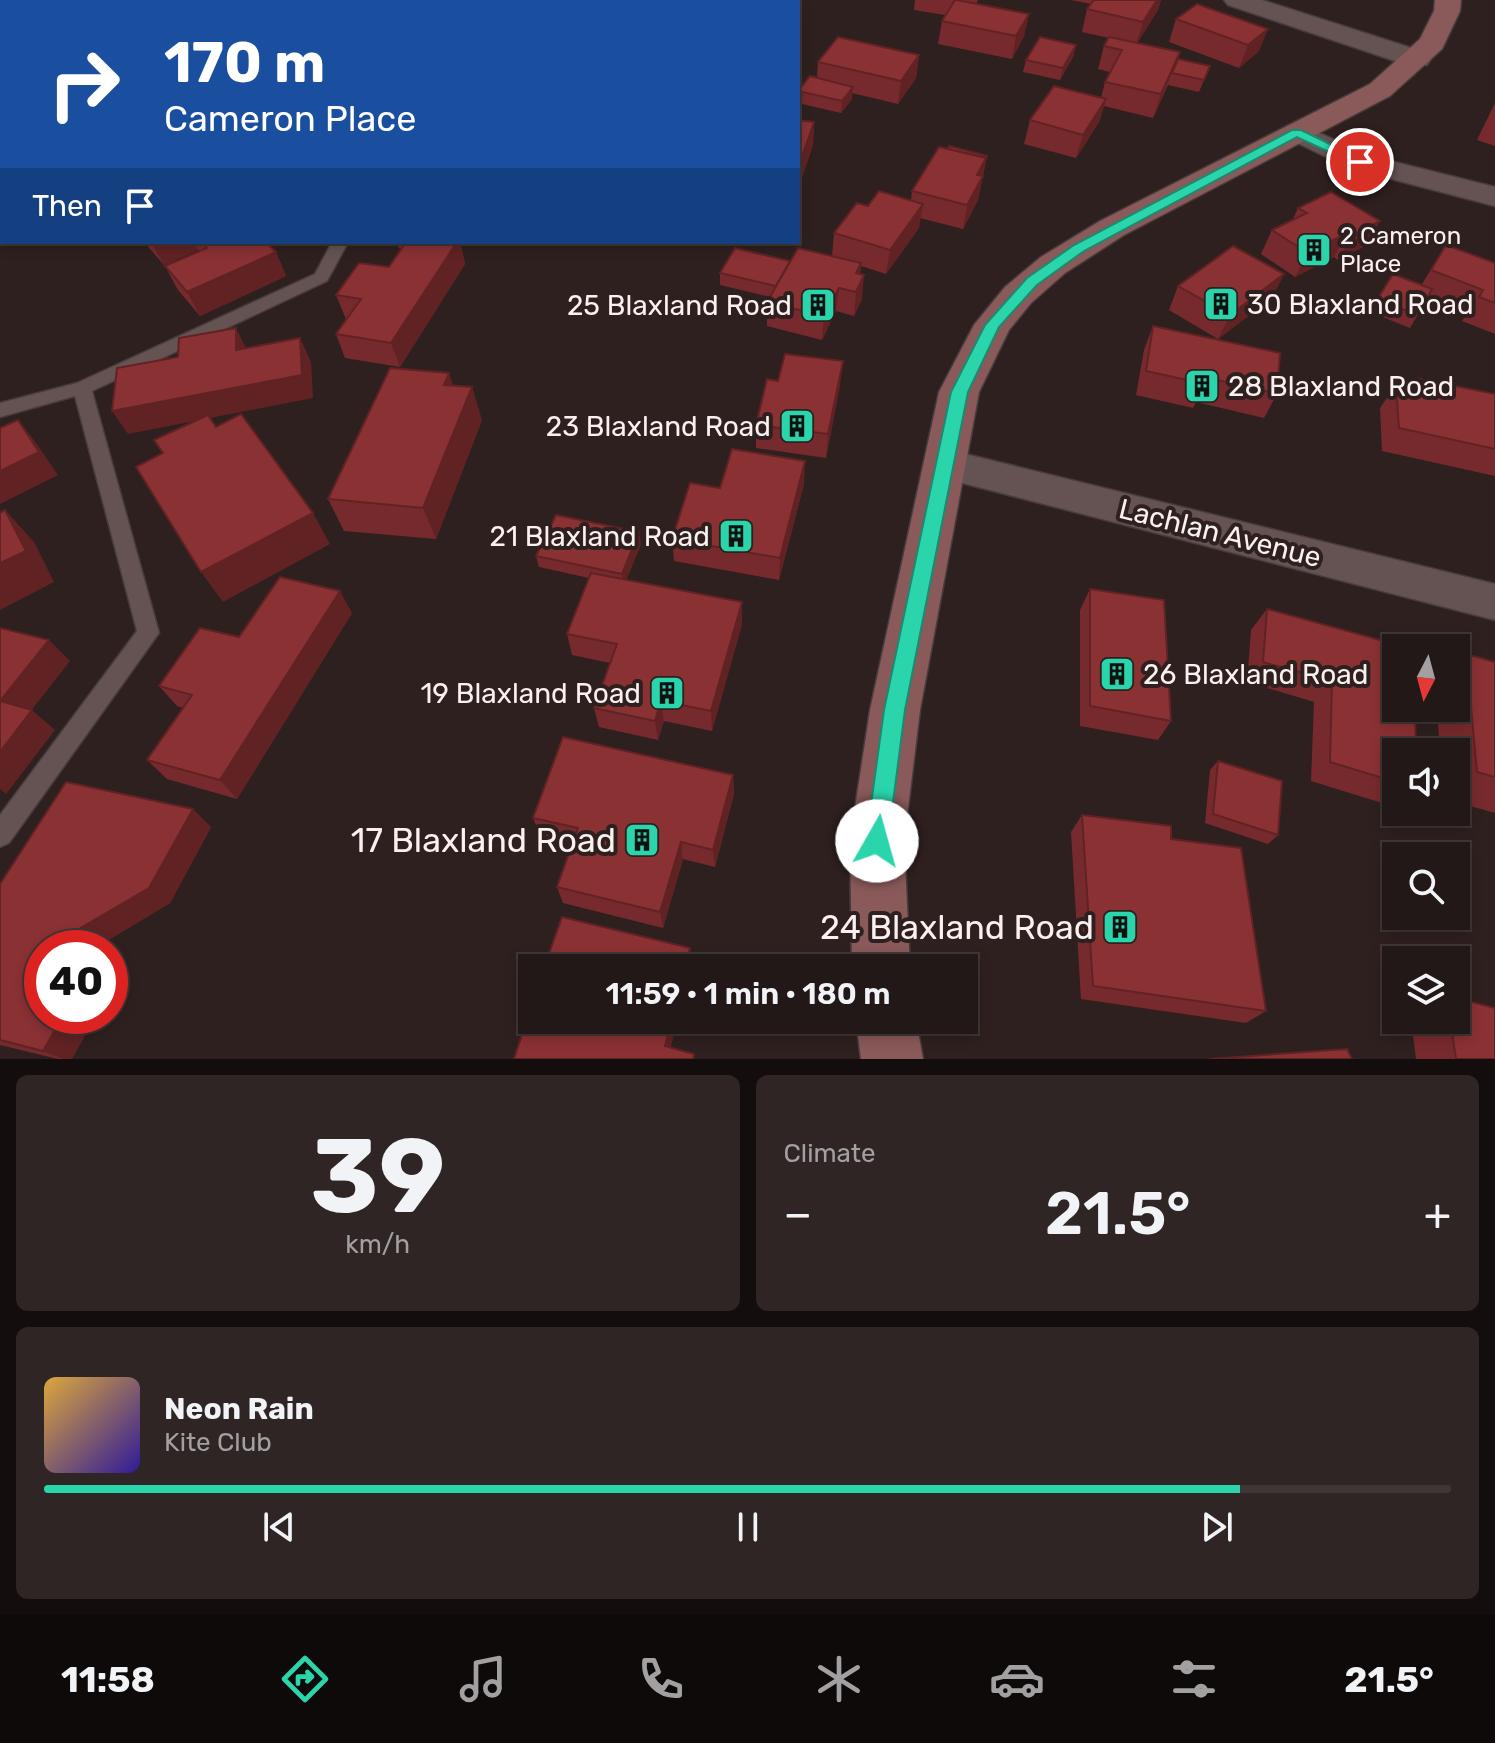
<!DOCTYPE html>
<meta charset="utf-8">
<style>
:root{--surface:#221817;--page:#2e2524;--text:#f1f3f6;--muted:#a2a0a1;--line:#3f3736;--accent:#2ad5ac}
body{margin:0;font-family:Rubik,sans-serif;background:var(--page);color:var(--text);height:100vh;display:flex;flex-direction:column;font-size:30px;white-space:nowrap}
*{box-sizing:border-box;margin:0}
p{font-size:26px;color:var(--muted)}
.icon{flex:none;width:44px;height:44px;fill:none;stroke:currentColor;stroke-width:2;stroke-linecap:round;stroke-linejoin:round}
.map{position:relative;height:1059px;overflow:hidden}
.details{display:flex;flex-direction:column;gap:16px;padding:16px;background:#130d0d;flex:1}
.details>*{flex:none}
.top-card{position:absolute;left:0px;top:0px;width:800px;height:244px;box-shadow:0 4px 12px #0003,0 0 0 2px var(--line);background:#1a4fa0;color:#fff;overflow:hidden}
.needle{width:52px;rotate:186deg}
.tools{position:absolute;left:1382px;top:634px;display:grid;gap:16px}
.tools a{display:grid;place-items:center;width:88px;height:88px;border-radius:0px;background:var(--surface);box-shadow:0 4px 12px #0003,0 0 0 2px var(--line);font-size:40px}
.speed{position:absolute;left:24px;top:930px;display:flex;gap:16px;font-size:40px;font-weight:700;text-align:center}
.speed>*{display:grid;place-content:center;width:104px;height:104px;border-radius:50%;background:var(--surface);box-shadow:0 4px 12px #0003,0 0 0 2px var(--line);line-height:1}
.speed .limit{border:12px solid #d22;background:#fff;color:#111}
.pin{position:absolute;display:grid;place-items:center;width:68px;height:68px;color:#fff;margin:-34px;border:4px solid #fff;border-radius:50%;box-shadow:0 2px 8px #0007}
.me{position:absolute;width:88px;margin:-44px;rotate:7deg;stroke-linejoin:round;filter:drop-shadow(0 0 6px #0008)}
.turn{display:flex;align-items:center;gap:28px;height:168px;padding:0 32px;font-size:36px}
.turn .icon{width:104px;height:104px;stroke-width:2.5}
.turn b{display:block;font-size:56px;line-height:68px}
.then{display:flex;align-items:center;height:76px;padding:0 32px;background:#0003;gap:16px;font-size:30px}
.big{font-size:60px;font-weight:600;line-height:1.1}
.details .widget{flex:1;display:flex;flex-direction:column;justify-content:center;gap:12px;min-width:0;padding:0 28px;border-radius:12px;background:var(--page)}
.details .dial{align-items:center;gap:0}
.dial b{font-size:104px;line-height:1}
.song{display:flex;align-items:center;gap:24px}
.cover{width:96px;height:96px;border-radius:12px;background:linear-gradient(135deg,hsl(40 70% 55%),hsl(250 70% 35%))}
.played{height:8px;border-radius:4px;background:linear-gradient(90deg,var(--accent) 85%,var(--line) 85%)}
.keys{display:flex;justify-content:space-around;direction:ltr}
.heat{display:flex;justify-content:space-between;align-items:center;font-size:44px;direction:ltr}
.details .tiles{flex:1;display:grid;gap:16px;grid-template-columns:1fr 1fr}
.widget:last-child{grid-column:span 2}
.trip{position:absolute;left:518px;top:954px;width:460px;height:80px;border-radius:0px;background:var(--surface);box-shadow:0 4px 12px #0003,0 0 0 2px var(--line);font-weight:600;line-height:80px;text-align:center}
.menu{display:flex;height:128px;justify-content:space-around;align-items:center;background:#0e0a09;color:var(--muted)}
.menu .icon{width:56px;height:56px}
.menu .on{color:var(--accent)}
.menu b{font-size:36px;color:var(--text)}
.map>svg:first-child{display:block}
</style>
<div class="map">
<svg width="1495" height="1059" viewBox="0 0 1495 1059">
<rect width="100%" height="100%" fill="#2e201f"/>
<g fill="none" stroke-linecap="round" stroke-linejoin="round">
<!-- lane casing -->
<g stroke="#473c3c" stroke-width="3">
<polygon id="lane" points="327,242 343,242 346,246 327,281 92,391 159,633 9,843 0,847 0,815 137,631 75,396 0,417 0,403 77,383 315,274 330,246"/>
</g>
<!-- street casing -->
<g stroke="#473c3c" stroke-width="3">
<g id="street">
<polygon points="1224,0 1262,0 1427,53 1431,59 1427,65 1407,65 1228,5"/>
<polygon points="1297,123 1371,156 1495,187 1495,206 1349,168 1287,138 1282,132 1287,126"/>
<polygon points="945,449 1495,584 1495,620 931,475 925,464 931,453"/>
</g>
</g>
<!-- secondary casing -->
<g stroke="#473c3c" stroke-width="3">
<g id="secondary">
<polygon points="1435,0 1461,0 1460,11 1442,49 1390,96 1124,235 1065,273 1031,303 1009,330 979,392 920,710 904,841 910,968 852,968 850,841 870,710 939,392 974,325 1005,287 1041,257 1100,221 1370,84 1420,39 1434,11"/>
<polygon points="856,1020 916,1020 923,1059 861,1059"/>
</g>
</g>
<!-- lane -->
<use href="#lane" fill="#645352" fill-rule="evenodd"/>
<!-- street -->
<use href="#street" fill="#645352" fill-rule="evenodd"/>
<!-- secondary -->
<use href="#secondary" fill="#8a5959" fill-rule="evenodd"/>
</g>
<!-- wall -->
<g fill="#772a2d">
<polygon points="512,0 580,0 579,2 512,2"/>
<polygon points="593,0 661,0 660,2 593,2"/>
<polygon points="915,0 978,0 976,4 1029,14 1024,36 1012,59 938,44 942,21 945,15 914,10"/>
<polygon points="1071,0 1161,0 1158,10 1137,43 1175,65 1210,66 1199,92 1168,85 1153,118 1104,106 1099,122 1076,158 1024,144 1030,120 1101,98 1105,82 1110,72 1098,69 1104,46 1109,38 1082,32 1087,9 1091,4"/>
<polygon points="1197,4 1259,51 1239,68 1169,42 1176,19"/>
<polygon points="2,33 2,66 0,62 0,35"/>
<polygon points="1076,45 1073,57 1060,80 1023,72 1026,60"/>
<polygon points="919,55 916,78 898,104 852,93 852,99 841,113 802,104 798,120 814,122 813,145 798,189 798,90 817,78 818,62"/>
<polygon points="1495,103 1495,146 1477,140"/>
<polygon points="987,156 978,200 963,229 920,218 919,228 886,274 861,266 860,274 862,299 854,316 836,311 822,340 767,326 767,302 770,297 720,285 720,273 790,261 832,256 834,233 868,206 911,200 912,191"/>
<polygon points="1298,208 1380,221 1367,245 1338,260 1334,257 1295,277 1261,254 1272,230 1292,221"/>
<polygon points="144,242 266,242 276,252 286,276 200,316 178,290 165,266 199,251 198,250 164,265"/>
<polygon points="394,242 460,242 465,264 400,367 345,358 336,334 346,319 336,295 389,267 401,250"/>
<polygon points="1446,245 1495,263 1495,334 1462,321 1466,314 1427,299 1410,328 1370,312 1393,274 1422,284"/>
<polygon points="1284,274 1272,298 1218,339 1169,310 1178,286"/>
<polygon points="1153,326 1277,394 1264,418 1196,402 1193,408 1136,395 1144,350"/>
<polygon points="1415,378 1495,394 1495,476 1382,451 1380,408 1396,385 1408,387"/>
<polygon points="840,385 826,458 756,448 756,425"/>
<polygon points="453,386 482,420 436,539 344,531 328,499"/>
<polygon points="804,484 779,580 674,561 672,539"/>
<polygon points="641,544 626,580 742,624 712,731 664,721 658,740 599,727 594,708 610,663 572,655 567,634 589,578 539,567 536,556"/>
<polygon points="1090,589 1171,721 1158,740 1080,726 1080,610"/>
<polygon points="1267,609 1396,752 1395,807 1311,781 1314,702 1247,682 1251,630"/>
<polygon points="352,613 237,799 167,779 147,760 183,708 177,706 159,686 239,637"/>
<polygon points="1466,654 1495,662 1495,813 1456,802 1456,752 1440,752 1437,708 1456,708 1456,664"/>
<polygon points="1218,761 1278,835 1268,844 1205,823 1210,770"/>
<polygon points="733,775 734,794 715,867 683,859 663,928 563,903 557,887 572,842 540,835 533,818"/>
<polygon points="1082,815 1171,839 1266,1011 1246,1023 1081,999 1071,832"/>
<polygon points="211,827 170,903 95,948 42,948 72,1059 58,1059 0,1045 0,884"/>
<polygon points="1411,1020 1456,1020 1495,1059 1416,1059"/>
</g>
<!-- shaded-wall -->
<g fill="#612224">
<polygon points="79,0 98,0 99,2 77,2"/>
<polygon points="219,0 228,0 229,2 214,2"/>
<polygon points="565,0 580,0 579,2 565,2"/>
<polygon points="647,0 661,0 660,2 646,2"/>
<polygon points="1157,0 1161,0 1158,10 1136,45 1143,22"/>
<polygon points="1029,14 1024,36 1012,59 1016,36"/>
<polygon points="1268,29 1259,51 1239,68 1248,45"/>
<polygon points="1076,45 1073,57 1060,80 1063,68"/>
<polygon points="1180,52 1173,73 1172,73 1153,118 1161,94"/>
<polygon points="919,55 916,78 898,104 901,81"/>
<polygon points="853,87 852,99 841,113 842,101"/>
<polygon points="802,95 801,108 798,120 798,110"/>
<polygon points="1106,99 1099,122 1076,158 1083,135"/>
<polygon points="814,122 813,145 798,189 798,168"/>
<polygon points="987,156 978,200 963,229 967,205 977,175"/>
<polygon points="923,204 919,228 886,274 890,250"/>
<polygon points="1380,221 1367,245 1338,260 1351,236"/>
<polygon points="1347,233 1334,257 1295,277 1308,253"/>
<polygon points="151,242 194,242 198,250 164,265"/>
<polygon points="457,242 460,242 465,264 400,367 391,343"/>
<polygon points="276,252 286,276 200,316 187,292"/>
<polygon points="861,263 858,287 864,275 862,299 854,316 856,292 856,273"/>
<polygon points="1284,274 1272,298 1218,339 1230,315"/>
<polygon points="839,288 836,311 822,340 824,316"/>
<polygon points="236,328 248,352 236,350"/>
<polygon points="300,338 311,362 313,398 128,434 112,411"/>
<polygon points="843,361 840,385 826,458 828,434"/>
<polygon points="449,373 460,406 444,385"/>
<polygon points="472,387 482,420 436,539 423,508"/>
<polygon points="18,420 36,443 58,475 0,504 0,471"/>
<polygon points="805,461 804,484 779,580 780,558"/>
<polygon points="5,510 34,542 54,582 0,610 0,563"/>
<polygon points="313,513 330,544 223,602 201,572"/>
<polygon points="639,532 641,544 624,586 622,574"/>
<polygon points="340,591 352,613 237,799 220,780"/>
<polygon points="742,602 742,624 712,731 711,711"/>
<polygon points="49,640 70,661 23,721 0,702"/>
<polygon points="661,701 664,721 658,740 655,721"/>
<polygon points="32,710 55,730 6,794 0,789 0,752"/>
<polygon points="733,775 734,794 715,867 713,850"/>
<polygon points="193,809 211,827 170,903 95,948 46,948"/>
<polygon points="681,842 683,859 663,928 660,912"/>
<polygon points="690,948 692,962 691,968 685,968"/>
<polygon points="110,977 116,980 110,991"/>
<polygon points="63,1016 96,1016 72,1059 63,1059 43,1051"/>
<polygon points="672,1020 678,1020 668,1057 665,1046"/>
</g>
<!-- building -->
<g fill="#8a3134" stroke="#612224" stroke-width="2">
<polygon points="37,0 79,0 77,2 35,2"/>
<polygon points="133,0 219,0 214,2 170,2 167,1 164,2 137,2"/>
<polygon points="614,0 647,0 646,2 612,2"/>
<rect x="704" y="0" width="33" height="2"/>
<polygon points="955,0 957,0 1029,14 1016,36 942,21"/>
<polygon points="1094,0 1157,0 1143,22 1087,9"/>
<polygon points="1197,4 1268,29 1248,45 1176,19"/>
<polygon points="2,33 2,45 0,45 0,35"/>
<polygon points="838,37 919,55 901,81 818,62"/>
<polygon points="1040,37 1076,45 1063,68 1026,60"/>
<polygon points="1109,37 1180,52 1161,94 1105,82 1122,50 1104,46"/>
<polygon points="1178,59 1210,66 1204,80 1172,73"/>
<polygon points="810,76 853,87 842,101 798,91"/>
<polygon points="1054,86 1106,99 1083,135 1030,120"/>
<polygon points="798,95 802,95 798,110"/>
<polygon points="798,120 814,122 798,168"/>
<polygon points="949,146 987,156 986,158 948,149"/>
<polygon points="939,147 986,158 977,175 983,176 967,205 912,191"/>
<polygon points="879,191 923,204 890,250 834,233 857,203 868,206"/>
<polygon points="1331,192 1380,221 1351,236 1347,233 1308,253 1272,230 1307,213 1298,208"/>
<polygon points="201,242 266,242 276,252 187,292 165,266 207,248"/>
<polygon points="406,242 457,242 391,343 336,334 361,299 336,295 359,263 389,267"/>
<polygon points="1446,245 1495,263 1495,303 1479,297 1483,290 1431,270"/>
<polygon points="1233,246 1284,274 1230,315 1178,286"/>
<polygon points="735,248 790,261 776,286 720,273"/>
<polygon points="798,248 861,263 856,273 864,275 856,292 839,288 824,316 767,302"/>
<polygon points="1393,274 1432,289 1418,315 1377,300"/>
<polygon points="1153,326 1280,353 1277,394 1205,377 1205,384 1146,371"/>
<polygon points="236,328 236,350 300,338 302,375 112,411 117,368 178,357 179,338"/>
<polygon points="785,354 843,361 828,434 756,425 767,379 778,381"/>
<polygon points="390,368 449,373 444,385 472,387 423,508 328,499"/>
<polygon points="1415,378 1495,394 1495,449 1399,428 1396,385 1416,389"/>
<polygon points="241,414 313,513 201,572 136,467 163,453 154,440 208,415 216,427"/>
<polygon points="18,420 39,452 0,471 0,428"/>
<polygon points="732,449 805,461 780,558 672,539 690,483 720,488"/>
<polygon points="5,510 26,551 0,563 0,513"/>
<polygon points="556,515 639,532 622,574 536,556"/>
<polygon points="591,573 742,602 711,711 661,701 655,721 594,708 617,644 567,634"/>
<polygon points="280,577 340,591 220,780 147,760 192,695 159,686 200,628 239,637"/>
<polygon points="1090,589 1164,600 1171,721 1090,706"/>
<polygon points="1267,609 1409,648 1396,648 1396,708 1415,708 1416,752 1396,752 1396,782 1330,762 1332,681 1263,662"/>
<polygon points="0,628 49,640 0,701"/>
<polygon points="1466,654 1495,662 1495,777 1477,772"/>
<polygon points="0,701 32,710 0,752"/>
<polygon points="563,737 733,775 713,850 681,842 660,912 557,887 578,828 533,818"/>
<polygon points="1218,761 1282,781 1278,835 1213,814"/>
<polygon points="66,782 193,809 149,888 46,948 42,948 42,951 36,954 42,955 42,1016 63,1016 43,1051 0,1040 0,884"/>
<polygon points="1082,815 1171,826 1171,839 1241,848 1266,1011 1093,986"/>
<polygon points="562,917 690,948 685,968 544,968"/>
<polygon points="1456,998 1495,1008 1495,1059 1456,1059 1450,1020 1456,1020"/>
<polygon points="532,1004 532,1020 672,1020 665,1046 694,1054 693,1059 514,1059"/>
<polygon points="1347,1049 1352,1059 1209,1059"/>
</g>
<!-- route -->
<polygon fill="#2ad5ac" stroke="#1b8a70" stroke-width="2" points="1292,130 1301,130 1367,162 1355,164 1297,137 1084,251 1037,285 999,327 968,392 905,710 888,841 885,849 877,852 869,849 866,841 884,710 951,392 985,325 1027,278 1074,245"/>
<!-- icons -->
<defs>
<g id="building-square" transform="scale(1.8)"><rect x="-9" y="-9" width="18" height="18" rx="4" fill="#2ad5ac" stroke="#2e201f"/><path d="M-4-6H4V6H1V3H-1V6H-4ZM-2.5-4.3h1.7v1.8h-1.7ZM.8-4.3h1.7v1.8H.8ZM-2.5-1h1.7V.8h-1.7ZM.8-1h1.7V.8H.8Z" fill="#111"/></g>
</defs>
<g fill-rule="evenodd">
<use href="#building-square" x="1314" y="250"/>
<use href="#building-square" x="1221" y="304"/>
<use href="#building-square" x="818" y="305"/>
<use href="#building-square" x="1202" y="386"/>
<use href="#building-square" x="797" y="426"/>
<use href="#building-square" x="736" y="536"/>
<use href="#building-square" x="1117" y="674"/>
<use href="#building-square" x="667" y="693"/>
<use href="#building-square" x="642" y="840"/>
<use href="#building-square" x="1120" y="927"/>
</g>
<g text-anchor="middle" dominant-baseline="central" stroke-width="8" stroke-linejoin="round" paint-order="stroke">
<!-- far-poi labels -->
<g font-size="24" fill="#faf0ef" stroke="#2e201f" text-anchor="start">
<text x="1340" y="236">2 Cameron<tspan x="1340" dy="28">Place</tspan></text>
</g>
<!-- poi labels -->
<g font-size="28" fill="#faf0ef" stroke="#2e201f" text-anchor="end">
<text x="1247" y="304" text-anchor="start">30 Blaxland Road</text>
<text x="792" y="305">25 Blaxland Road</text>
<text x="1228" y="386" text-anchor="start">28 Blaxland Road</text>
<text x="771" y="426">23 Blaxland Road</text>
<text x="710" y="536">21 Blaxland Road</text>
<text x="1143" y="674" text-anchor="start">26 Blaxland Road</text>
<text x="641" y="693">19 Blaxland Road</text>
</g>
<!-- street labels -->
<g font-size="28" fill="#faf0ef" stroke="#2e201f">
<text transform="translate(1220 533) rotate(14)">Lachlan Avenue</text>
</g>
<!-- near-poi labels -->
<g font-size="34" fill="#faf0ef" stroke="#2e201f" text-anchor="end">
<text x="616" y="840">17 Blaxland Road</text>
<text x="1094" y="927">24 Blaxland Road</text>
</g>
</g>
</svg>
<div class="tools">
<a><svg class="needle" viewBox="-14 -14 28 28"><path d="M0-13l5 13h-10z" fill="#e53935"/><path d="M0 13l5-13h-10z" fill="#a2a0a1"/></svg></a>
<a><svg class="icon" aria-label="sound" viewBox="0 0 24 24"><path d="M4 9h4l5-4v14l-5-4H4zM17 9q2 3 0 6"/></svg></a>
<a><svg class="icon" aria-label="search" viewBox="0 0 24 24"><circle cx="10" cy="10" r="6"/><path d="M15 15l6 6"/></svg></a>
<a><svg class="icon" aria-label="layers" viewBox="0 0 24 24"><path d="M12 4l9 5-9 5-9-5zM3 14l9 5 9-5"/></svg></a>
</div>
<div class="speed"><div class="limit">40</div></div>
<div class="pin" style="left:1360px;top:162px;background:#d93025"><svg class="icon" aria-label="arrive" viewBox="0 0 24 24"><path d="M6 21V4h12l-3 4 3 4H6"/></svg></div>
<svg class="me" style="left:877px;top:841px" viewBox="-20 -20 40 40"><circle r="19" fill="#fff"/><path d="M0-13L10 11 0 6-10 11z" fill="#2ad5ac"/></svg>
<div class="trip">11:59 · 1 min · 180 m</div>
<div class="top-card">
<div class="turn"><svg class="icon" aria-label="right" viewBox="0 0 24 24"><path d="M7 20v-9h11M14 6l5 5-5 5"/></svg><div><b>170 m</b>Cameron Place</div></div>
<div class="then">Then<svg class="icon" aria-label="arrive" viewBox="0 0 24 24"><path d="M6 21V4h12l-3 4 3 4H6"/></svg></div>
</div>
</div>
<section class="details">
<div class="tiles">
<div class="widget dial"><b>39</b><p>km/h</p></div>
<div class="widget"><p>Climate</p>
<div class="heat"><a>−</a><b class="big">21.5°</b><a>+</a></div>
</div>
<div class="widget">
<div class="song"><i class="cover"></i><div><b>Neon Rain</b><p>Kite Club</p></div></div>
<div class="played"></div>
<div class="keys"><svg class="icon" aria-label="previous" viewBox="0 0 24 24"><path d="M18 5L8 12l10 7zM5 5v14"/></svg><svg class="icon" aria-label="pause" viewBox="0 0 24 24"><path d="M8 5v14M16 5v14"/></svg><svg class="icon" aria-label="next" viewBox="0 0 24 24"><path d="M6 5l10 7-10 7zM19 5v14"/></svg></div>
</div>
</div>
</section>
<nav class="menu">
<b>11:58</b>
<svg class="icon on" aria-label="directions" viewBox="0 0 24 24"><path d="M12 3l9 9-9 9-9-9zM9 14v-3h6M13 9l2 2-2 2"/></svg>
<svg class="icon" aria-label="music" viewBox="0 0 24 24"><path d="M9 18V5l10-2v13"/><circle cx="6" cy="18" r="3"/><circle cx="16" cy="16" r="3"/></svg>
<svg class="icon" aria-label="phone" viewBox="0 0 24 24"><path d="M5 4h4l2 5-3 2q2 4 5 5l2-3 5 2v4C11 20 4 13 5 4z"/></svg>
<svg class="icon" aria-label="climate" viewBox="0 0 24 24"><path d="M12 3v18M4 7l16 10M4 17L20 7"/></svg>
<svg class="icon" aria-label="car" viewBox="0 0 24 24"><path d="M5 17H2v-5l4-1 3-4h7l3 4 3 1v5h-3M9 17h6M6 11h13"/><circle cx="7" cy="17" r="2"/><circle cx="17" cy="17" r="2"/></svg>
<svg class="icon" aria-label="filters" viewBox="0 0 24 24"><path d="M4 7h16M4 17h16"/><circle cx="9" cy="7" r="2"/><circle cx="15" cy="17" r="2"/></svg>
<b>21.5°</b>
</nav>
